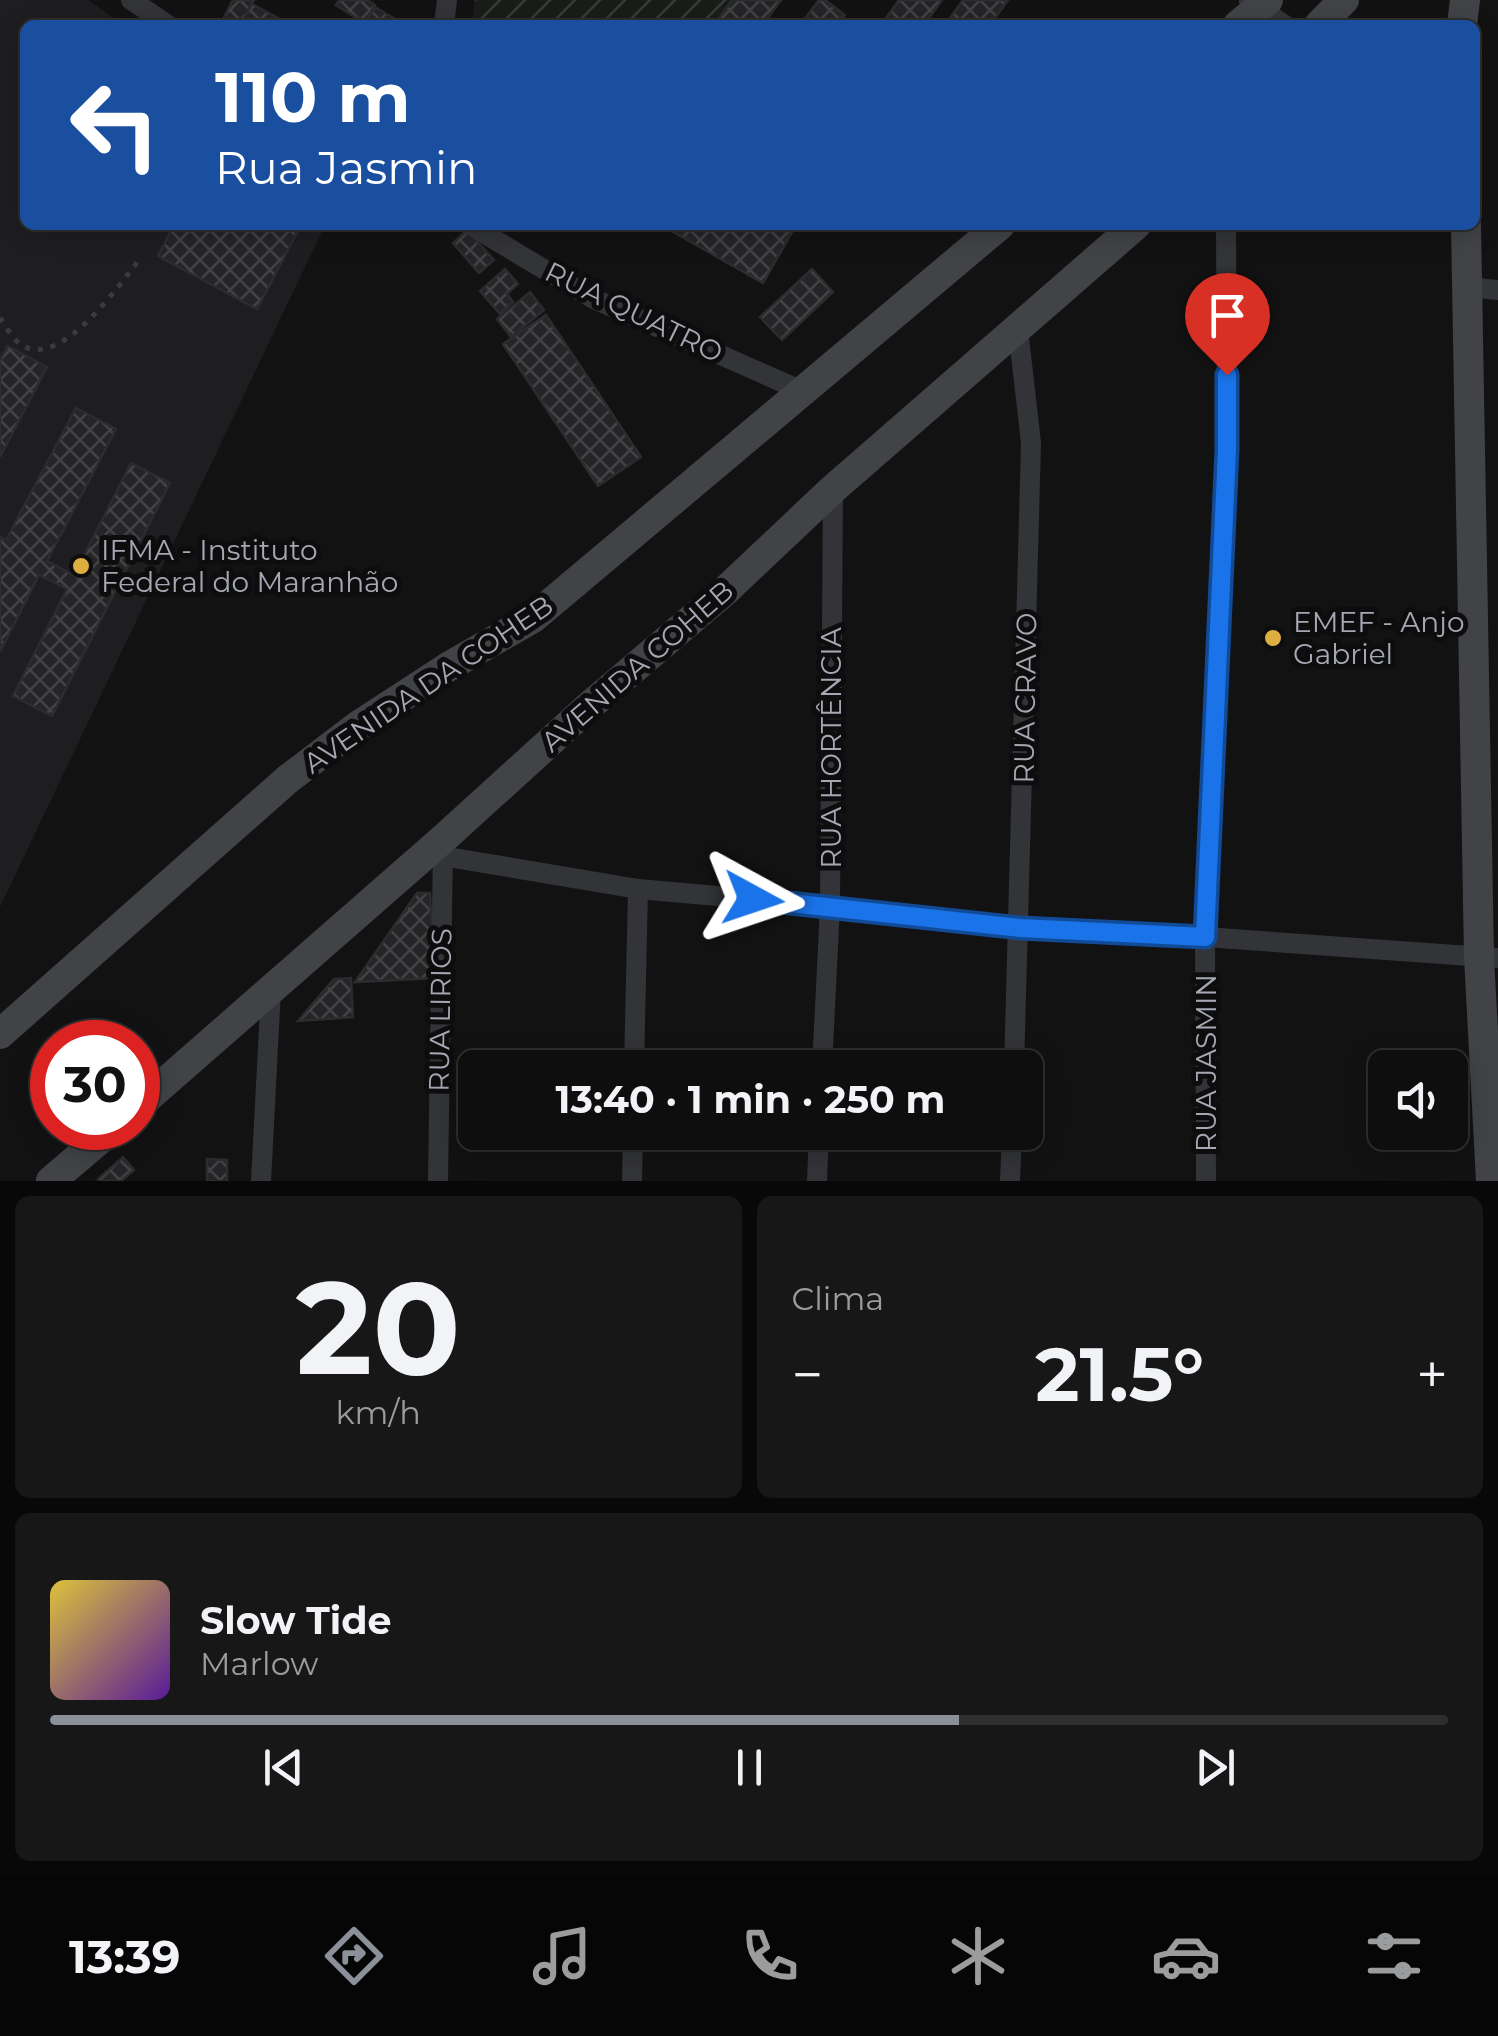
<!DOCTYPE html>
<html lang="pt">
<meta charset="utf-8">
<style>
:root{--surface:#0e0e0e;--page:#171717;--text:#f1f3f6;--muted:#9b9c9e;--line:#2e2e2e;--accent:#8c9099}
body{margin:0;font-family:Montserrat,sans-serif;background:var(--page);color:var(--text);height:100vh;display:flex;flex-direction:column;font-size:38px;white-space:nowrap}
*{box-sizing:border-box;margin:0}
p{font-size:32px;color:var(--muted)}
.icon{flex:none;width:55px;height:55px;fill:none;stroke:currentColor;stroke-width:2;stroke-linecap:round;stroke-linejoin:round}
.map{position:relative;height:1181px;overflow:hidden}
.details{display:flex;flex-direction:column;gap:15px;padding:15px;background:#080808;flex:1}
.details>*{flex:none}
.top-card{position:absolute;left:20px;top:20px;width:1460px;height:210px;border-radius:15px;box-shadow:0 5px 25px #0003,0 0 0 2px var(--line);background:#1a4fa0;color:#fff;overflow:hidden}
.controls{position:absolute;left:1368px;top:1050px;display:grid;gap:20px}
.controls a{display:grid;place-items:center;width:100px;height:100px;border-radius:15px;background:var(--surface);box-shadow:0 5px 25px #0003,0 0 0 2px var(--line);font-size:50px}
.speed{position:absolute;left:30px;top:1020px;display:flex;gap:20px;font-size:50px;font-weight:700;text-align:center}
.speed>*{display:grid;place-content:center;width:130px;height:130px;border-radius:50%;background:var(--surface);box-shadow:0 5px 25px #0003,0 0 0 2px var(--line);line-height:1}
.speed .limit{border:15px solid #d22;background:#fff;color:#111}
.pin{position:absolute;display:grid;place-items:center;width:85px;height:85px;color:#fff;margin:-102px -42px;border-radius:50% 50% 50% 0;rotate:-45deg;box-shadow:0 0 10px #0007}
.pin .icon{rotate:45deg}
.me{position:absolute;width:110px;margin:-55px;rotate:95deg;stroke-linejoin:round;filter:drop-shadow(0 0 8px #0008)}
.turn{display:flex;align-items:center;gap:35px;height:210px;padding:0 30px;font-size:45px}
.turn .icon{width:130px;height:130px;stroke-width:2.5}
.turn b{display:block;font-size:70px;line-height:85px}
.big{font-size:75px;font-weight:700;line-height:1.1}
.details .card{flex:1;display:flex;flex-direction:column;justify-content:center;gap:15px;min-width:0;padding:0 35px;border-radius:15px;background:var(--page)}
.details .dial{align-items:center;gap:0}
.dial b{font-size:130px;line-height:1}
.song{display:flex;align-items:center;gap:30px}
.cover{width:120px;height:120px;border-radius:15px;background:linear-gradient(135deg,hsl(50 70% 55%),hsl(270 70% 35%))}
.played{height:10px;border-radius:5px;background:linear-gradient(90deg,var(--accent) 65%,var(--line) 65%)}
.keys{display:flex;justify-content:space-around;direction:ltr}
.heat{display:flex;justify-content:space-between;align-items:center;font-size:55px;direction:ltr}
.details .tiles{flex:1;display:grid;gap:15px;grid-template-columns:1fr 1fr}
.card:last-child{grid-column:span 2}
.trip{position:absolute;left:458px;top:1050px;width:585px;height:100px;border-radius:15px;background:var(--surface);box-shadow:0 5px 25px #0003,0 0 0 2px var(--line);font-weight:700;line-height:100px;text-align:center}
.tab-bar{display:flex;height:160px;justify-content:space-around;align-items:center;background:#060606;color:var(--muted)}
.tab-bar .icon{width:70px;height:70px}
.tab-bar .current{color:var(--accent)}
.tab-bar b{font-size:45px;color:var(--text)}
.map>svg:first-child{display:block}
</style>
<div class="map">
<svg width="1498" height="1181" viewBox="0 0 1498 1181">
<defs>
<pattern id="garden-furrows" width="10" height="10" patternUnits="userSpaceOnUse" patternTransform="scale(2.5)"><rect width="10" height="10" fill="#191d19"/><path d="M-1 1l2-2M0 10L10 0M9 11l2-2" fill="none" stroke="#373b38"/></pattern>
<pattern id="building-cross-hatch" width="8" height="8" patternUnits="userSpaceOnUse" patternTransform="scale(2.5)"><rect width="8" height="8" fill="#252527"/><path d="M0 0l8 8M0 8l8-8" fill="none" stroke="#424244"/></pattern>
</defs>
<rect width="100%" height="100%" fill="#121213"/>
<!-- built -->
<polygon fill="#1e1e20" points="0,0 88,0 123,25 25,25 25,225 325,225 0,907"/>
<!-- garden -->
<polygon fill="url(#garden-furrows)" points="475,0 731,0 712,25 472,25"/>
<!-- building -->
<g fill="url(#building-cross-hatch)" stroke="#2c2c2f" stroke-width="2.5">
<polygon points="233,0 254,0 240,25 220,25"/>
<polygon points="339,0 367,0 375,5 364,23 336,5"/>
<polygon points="732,0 781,0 767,19 775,25 714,25"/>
<polygon points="819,0 825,0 845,15 838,25 800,25"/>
<polygon points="899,0 942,0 924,25 881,25"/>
<polygon points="963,0 1008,0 990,25 945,25"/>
<polygon points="252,4 291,25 240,25"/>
<polygon points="375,7 405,25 367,25 365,24"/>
<polygon points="174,225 301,225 257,309 158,256"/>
<polygon points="661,225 796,225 763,283"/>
<polygon points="467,230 494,260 479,273 453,243"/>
<polygon points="505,269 518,284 507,294 513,302 500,314 480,291"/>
<polygon points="812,269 833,292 782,340 760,317"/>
<polygon points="530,292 544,310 511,337 497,319"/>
<polygon points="546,315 641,457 598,486 503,344"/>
<polygon points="8,346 47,367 0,457 0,360"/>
<polygon points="76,408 116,429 47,561 74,575 131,463 170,483 52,716 13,696 67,589 39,575 0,652 0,537 6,540"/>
<polygon points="417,893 430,893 434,978 355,982"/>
<polygon points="351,978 353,1017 298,1021 334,979"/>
<polygon points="123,1157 134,1170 121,1181 99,1181 98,1179"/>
<polygon points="207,1159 227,1160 227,1181 207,1181"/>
</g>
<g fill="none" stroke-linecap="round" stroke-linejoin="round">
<!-- path -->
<path stroke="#393b3e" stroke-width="5" stroke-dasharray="5 8" stroke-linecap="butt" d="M0,318c7,10 14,24 25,29 39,18 94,-62 114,-87"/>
<!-- minor -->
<g stroke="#333438" stroke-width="20">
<polyline points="131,0 168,25"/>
<polyline points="1249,1 1285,25"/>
<polyline points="444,25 447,0"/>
<polyline points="470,225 592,298 802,391"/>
<polyline points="1468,287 1498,290"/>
<polyline points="442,856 638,889 830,906 1019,928 1205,937 1498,958"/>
<polyline points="634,1068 638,889"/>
<polyline points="822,1068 830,906 833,489"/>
<polyline points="1014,1068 1031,443 1018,329"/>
<polyline points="261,1181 271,989"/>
<polyline points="438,1181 443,846"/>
<polyline points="632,1181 633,1132"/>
<polyline points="817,1181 819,1132"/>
<polyline points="1010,1181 1012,1132"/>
<polyline points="1206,1181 1205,937 1227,450 1226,225"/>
</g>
<!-- secondary -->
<g stroke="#414347" stroke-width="30">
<polyline points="1238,25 1268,0"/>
<polyline points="1319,25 1344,0"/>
<polyline points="1462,25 1465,0"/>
<polyline points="1466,225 1479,957 1491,1181"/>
<polyline points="0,1034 288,779 359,725 448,667 533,618 1000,225"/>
<polyline points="138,1106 443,839 586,709 725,591 833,489 1136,225"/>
<polyline points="51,1181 113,1128"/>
</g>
</g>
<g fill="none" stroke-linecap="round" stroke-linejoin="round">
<!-- route casing -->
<g stroke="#114b97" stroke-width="25">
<polyline id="route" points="753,899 1020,928 1205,937 1227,450 1227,375"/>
</g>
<!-- route -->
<use href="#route" stroke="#1a73e8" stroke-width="18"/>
</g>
<!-- markers -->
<g fill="#ddaf40" stroke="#0d0d0e" stroke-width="4">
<circle cx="81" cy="566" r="10"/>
<circle cx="1273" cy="638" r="10"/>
</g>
<g text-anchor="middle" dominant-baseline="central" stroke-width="10" stroke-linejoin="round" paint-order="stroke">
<!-- street labels -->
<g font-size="28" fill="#a5a8b2" stroke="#0d0d0e">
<text transform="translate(634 312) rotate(26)">RUA QUATRO</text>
<text transform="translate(637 666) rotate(-41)">AVENIDA COHEB</text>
<text transform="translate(428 684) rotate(-34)">AVENIDA DA COHEB</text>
<text transform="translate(1025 698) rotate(-89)">RUA CRAVO</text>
<text transform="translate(831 748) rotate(-90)">RUA HORTÊNCIA</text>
<text transform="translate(440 1010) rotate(-89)">RUA LIRIOS</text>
<text transform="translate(1206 1063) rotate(-90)">RUA JASMIN</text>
</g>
<!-- poi labels -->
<g font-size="28" fill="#a5a8b2" stroke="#0d0d0e" text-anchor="start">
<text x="101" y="550">IFMA - Instituto<tspan x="101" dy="32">Federal do Maranhão</tspan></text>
<text x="1293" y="622">EMEF - Anjo<tspan x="1293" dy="32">Gabriel</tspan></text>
</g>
</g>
</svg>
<div class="controls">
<a><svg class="icon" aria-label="sound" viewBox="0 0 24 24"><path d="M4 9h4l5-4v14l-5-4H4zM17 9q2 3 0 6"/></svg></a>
</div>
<div class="speed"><div class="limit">30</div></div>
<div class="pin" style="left:1227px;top:375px;background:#d93025"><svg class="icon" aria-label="arrive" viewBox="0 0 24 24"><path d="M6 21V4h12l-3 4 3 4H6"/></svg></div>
<svg class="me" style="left:753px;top:899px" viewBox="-20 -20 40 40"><path d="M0-17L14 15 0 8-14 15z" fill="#1a73e8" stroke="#fff" stroke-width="4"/></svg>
<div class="trip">13:40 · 1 min · 250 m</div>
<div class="top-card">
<div class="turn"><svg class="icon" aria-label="left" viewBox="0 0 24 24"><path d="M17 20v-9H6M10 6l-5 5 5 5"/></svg><div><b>110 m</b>Rua Jasmin</div></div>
</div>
</div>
<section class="details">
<div class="tiles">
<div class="card dial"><b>20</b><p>km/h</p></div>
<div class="card"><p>Clima</p>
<div class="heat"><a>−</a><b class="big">21.5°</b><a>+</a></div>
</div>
<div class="card">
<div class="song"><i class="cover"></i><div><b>Slow Tide</b><p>Marlow</p></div></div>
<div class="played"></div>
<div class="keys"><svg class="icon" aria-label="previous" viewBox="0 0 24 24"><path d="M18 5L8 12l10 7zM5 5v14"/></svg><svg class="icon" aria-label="pause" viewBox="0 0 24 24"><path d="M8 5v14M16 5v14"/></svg><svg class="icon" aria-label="next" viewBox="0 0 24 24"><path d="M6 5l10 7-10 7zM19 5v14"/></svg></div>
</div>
</div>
</section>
<nav class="tab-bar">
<b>13:39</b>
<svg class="icon current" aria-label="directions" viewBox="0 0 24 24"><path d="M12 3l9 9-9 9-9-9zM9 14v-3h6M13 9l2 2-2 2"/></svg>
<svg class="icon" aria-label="music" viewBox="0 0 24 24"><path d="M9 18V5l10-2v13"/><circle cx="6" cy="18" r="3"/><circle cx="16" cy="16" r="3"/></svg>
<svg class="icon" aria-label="phone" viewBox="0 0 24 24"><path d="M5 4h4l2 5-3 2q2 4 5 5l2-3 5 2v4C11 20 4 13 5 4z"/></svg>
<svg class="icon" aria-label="climate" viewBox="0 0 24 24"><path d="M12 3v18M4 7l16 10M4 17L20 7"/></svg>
<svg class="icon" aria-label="car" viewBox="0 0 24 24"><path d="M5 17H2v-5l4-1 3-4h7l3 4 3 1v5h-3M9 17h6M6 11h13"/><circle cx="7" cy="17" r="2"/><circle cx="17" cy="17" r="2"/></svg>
<svg class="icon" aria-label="filters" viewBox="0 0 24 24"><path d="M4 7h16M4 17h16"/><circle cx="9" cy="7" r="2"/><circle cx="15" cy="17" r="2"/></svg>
</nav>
